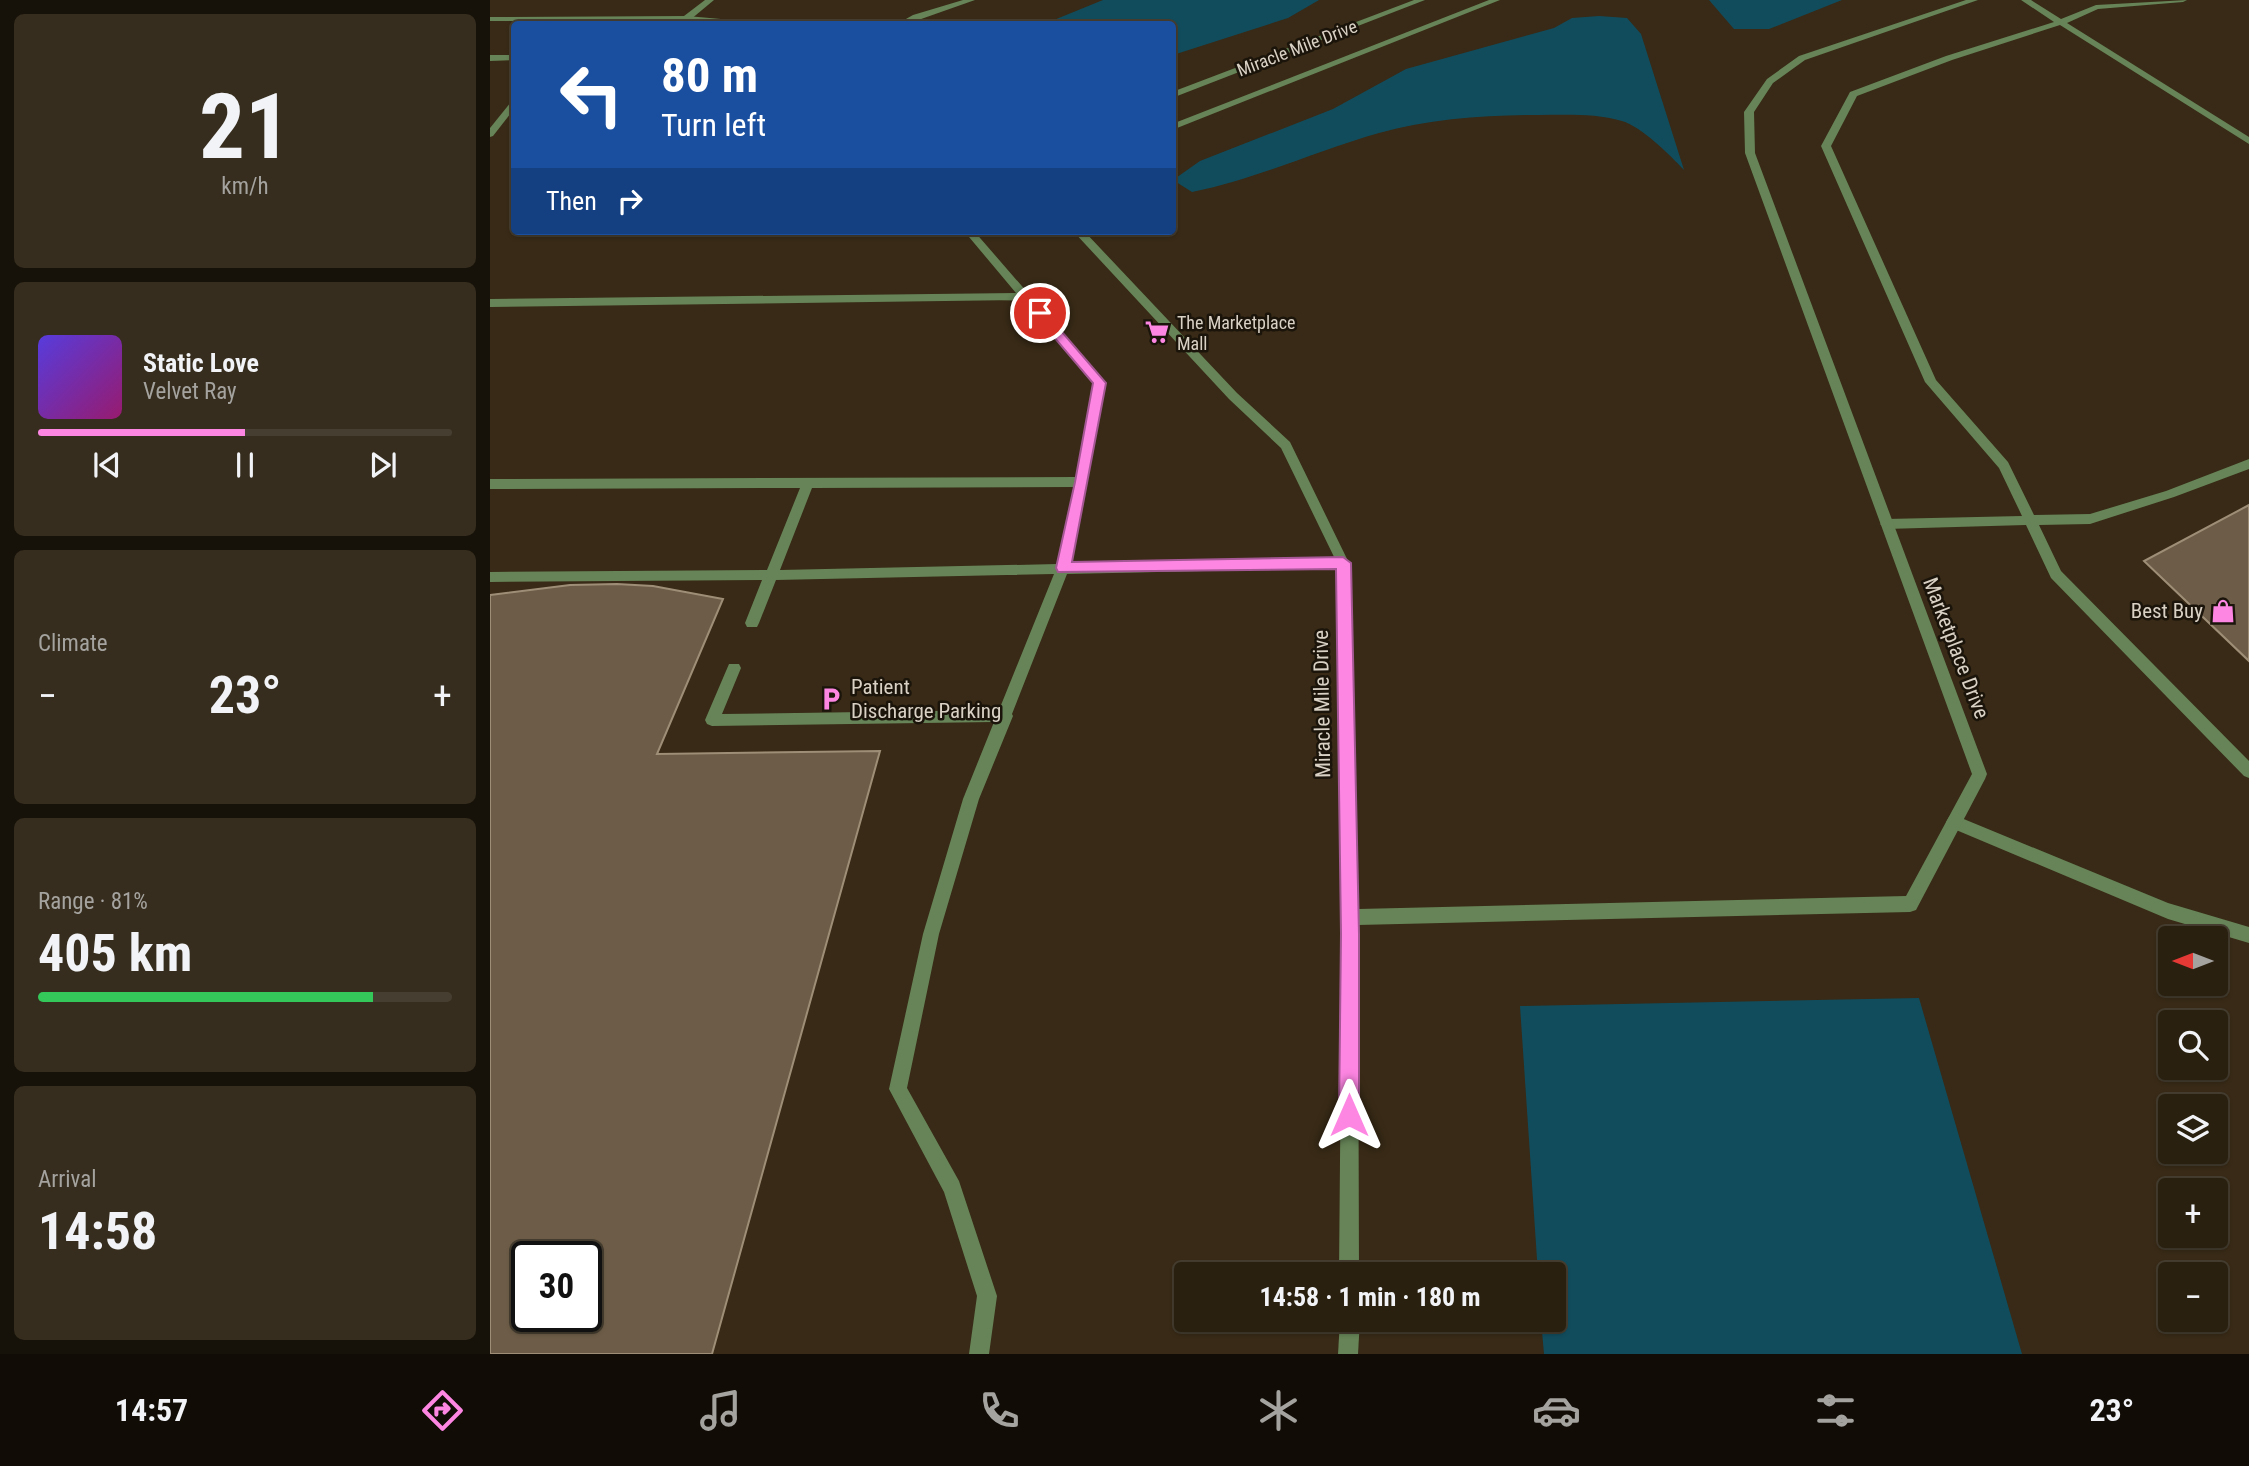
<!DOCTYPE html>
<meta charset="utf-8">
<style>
:root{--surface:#2a2010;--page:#362d1e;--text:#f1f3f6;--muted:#a5a39f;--line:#463e30;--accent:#fd86e3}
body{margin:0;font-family:"Roboto Condensed",sans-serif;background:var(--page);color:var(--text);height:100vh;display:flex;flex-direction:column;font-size:26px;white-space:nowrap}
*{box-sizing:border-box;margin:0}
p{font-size:23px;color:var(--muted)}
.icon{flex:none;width:38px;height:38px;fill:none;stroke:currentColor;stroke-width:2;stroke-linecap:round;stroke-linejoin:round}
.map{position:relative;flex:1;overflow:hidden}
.sheet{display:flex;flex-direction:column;gap:14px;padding:14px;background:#171209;width:490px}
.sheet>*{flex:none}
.hud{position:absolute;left:21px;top:21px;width:665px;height:214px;border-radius:7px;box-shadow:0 2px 5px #0004,0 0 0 2px var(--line);background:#1a4fa0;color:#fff;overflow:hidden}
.needle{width:46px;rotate:270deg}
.fabs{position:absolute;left:1668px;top:926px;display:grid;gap:14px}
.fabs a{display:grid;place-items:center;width:70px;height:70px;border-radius:7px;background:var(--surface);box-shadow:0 2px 5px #0004,0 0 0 2px var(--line);font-size:35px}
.speed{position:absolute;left:21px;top:1241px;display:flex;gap:14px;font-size:35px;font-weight:700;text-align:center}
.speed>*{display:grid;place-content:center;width:91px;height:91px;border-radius:50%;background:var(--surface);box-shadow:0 2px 5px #0004,0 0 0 2px var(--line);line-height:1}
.speed .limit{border:4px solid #111;border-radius:10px;background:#fff;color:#111}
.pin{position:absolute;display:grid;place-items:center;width:60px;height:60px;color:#fff;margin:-30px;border:4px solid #fff;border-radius:50%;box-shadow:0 2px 7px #0007}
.me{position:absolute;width:77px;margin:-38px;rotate:0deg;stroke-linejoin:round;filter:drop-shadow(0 0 5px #0008)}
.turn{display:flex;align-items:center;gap:24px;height:147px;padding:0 35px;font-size:32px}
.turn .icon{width:91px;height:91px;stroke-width:2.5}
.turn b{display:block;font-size:49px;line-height:60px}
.then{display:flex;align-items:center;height:66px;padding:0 35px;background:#0003;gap:14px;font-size:26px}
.big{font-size:52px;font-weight:700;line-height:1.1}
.sheet .widget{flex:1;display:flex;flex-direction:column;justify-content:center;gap:10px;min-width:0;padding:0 24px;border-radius:10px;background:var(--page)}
.sheet .dial{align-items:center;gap:0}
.dial b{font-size:91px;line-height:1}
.song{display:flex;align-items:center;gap:21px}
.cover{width:84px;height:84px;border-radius:10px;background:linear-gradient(135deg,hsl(250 70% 55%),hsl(320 70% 35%))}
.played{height:7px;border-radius:4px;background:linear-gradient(90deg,var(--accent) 50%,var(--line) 50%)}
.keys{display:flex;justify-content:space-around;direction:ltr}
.heat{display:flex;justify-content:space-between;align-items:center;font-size:38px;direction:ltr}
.charge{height:10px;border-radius:5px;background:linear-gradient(90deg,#34c759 81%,var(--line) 0)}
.trip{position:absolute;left:684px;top:1262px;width:392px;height:70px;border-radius:7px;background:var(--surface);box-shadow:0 2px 5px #0004,0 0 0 2px var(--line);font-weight:700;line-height:70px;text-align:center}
.menu{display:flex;height:112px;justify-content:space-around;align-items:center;background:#110d06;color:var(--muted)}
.menu .icon{width:49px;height:49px}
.menu .selected{color:var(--accent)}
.menu b{font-size:32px;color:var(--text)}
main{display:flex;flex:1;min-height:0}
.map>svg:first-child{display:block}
</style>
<main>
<section class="sheet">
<div class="widget dial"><b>21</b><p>km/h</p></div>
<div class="widget">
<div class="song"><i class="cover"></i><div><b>Static Love</b><p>Velvet Ray</p></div></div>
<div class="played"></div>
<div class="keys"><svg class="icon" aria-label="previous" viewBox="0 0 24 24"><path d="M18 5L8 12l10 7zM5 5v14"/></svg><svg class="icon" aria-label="pause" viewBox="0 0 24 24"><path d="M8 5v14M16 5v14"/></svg><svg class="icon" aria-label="next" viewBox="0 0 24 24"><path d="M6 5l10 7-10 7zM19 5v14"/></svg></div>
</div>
<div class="widget"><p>Climate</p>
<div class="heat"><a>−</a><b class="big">23°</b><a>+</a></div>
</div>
<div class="widget"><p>Range · 81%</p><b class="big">405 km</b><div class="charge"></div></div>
<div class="widget"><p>Arrival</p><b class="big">14:58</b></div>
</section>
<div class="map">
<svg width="1759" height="1354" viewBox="0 0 1759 1354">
<rect width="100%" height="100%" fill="#382a16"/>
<!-- water -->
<g fill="#114c5d">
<polygon points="613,0 829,0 798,18 683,55 682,24 535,24 559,22"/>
<polygon points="1219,0 1352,0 1279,29 1244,29"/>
<path d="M1109,16l28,2 14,16 43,136c-14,-15 -42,-43 -62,-49 -27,-8 -57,-6 -84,-6 -52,0 -109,4 -159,18 -63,18 -123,46 -187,59l-19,-12 27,-19 133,-52 73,-40 148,-41 18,-10z"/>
<polygon points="1429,998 1532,1354 1054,1354 1051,1320 1064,1320 1064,1274 1048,1274 1030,1006"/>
</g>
<!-- building -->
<g fill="#6d5d48" stroke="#9f8e77" stroke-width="2" fill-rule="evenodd">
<polygon points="1759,505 1759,661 1654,561"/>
<path d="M127,584l36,2 70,13 -66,155 223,-3 -168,603h-222v-759l80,-10zM37,1256h59v60h-59z"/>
</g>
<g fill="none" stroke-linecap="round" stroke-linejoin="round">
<!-- lane -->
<g fill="#668457" fill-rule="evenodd">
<polygon points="215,0 224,0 200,20 194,20 194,16"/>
<polygon points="473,0 485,0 417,24 407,24 423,15"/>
<polygon points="1531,0 1541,0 1571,19 1606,5 1697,0 1693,2 1608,9 1577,23 1759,137 1759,144 1570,25 1462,60 1367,96 1341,146 1446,380 1518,462 1544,515 1600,514 1676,491 1759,459 1759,469 1684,497 1600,524 1549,525 1571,571 1759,761 1759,778 1754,776 1561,578 1536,525 1396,529 1390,524 1396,519 1532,516 1509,468 1435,382 1331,146 1360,92 1456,56 1564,22"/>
<polygon points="0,55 24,55 24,60 0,61"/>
<polygon points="24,101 24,109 3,136 0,137 0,128 21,102"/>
<path d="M474,231h10l132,152 -36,181 273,-6 6,5 -6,5 -276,6 -55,140 1,2 -34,83 -40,135 -32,154 52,93 38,115 -8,58h-20l8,-58 -33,-104 -55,-103 34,-155 40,-135 31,-77 -282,4 -5,-2 -2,-4 24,-56h10l2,4 -19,46 277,-4 55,-136 -278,6 -17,43 -2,4h-10l-2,-4 17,-43 -272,2v-10l277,-2 33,-82 -310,1v-10l587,-2 17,-93 -72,-84 -532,7v-8l526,-6zM585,487l-18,77 -277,6 32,-82z"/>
<polygon points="1464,815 1678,903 1759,927 1759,943 1678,919 1459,827 1456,822 1459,817"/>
</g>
<!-- street -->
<g fill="#668457" fill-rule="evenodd">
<polygon points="924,0 935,0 682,98 682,92"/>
<polygon points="999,0 1010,0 682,130 682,124"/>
<polygon points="1476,0 1488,0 1315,60 1283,83 1264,112 1265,153 1497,774 1495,779 1426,910 1420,912 868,925 869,1274 849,1274 852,934 847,563 791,448 739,399 583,231 594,231 747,393 800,442 859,563 868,909 1416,896 1482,774 1255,153 1254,112 1277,79 1309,56"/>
<polygon points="197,16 265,22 269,24 243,24 197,20 0,21 0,17"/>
<polygon points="850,1320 870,1320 868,1354 848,1354"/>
</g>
</g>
<!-- route -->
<polygon fill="#fd86e3" stroke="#a45794" stroke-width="2" points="550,309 554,311 616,383 582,562 853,557 861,563 869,934 869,1115 866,1122 859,1125 852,1122 849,1115 851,934 846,569 568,572 566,568 585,482 603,383 546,316 544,313"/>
<!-- icons -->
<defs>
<g id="supermarket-bare" transform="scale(1.89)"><path d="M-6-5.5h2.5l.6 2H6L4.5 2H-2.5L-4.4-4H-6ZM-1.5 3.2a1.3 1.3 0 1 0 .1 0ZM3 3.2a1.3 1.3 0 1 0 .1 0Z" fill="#fd86e3" stroke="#1a140b" stroke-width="2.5" paint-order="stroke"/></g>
<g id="shop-bare" transform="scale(1.89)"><path d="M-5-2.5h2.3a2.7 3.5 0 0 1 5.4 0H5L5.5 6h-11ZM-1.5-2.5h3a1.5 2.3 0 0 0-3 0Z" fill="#fd86e3" stroke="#1a140b" stroke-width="2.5" paint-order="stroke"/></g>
<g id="parking-bare" transform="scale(1.89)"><path d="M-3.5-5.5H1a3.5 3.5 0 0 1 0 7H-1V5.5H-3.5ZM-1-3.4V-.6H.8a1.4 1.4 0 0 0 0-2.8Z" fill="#fd86e3" stroke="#1a140b" stroke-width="2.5" paint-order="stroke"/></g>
</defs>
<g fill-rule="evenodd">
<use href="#supermarket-bare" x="667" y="332"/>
<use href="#shop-bare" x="1733" y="611"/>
<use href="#parking-bare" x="341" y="699"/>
</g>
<g text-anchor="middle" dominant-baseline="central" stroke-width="5" stroke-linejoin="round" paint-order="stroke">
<!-- far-street labels -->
<g font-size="18" fill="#dad1c5" stroke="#1a140b">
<text transform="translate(807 48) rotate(-21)">Miracle Mile Drive</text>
</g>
<!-- far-poi labels -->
<g font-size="18" fill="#dad1c5" stroke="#1a140b" text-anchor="start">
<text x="687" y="322">The Marketplace<tspan x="687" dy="21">Mall</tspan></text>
</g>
<!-- poi labels -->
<g font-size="21" fill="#dad1c5" stroke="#1a140b" text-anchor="end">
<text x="1713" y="611">Best Buy</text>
<text x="361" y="687" text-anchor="start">Patient<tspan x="361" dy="24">Discharge Parking</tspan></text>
</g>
<!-- street labels -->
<g font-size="21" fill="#dad1c5" stroke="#1a140b">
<text transform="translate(1466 648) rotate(69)">Marketplace Drive</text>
<text transform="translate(832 704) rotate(-91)">Miracle Mile Drive</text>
</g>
</g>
</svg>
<div class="fabs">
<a><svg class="needle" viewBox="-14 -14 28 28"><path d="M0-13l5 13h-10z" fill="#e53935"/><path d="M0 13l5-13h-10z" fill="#a5a39f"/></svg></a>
<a><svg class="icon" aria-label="search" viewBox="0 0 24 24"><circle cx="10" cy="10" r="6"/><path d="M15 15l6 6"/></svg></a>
<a><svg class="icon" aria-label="layers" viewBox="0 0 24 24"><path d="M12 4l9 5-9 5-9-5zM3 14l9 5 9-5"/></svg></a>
<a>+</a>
<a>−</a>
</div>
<div class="speed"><div class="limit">30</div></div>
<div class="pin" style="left:550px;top:313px;background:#d93025"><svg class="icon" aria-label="arrive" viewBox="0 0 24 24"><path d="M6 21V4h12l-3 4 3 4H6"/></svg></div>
<svg class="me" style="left:859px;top:1115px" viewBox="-20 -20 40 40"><path d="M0-17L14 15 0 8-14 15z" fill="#fd86e3" stroke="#fff" stroke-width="4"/></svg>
<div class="trip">14:58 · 1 min · 180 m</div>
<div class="hud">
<div class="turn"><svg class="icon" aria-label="left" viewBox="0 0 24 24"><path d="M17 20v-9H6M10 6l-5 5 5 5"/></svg><div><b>80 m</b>Turn left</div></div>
<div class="then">Then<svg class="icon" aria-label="right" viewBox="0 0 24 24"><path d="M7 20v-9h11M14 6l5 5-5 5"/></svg></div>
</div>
</div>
</main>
<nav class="menu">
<b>14:57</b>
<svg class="icon selected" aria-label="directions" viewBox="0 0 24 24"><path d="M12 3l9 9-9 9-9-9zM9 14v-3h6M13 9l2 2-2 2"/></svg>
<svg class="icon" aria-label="music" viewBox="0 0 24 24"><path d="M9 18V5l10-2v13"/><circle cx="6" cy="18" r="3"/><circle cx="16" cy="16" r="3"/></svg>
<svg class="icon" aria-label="phone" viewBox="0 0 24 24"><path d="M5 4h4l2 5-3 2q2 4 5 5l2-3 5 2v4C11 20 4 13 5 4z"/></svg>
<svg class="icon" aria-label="climate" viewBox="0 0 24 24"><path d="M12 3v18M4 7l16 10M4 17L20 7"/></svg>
<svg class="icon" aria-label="car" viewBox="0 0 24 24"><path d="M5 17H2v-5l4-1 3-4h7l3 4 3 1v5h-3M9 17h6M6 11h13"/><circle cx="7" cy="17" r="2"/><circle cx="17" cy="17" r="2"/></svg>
<svg class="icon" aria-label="filters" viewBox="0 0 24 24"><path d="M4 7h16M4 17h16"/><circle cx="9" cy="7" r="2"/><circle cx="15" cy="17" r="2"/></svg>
<b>23°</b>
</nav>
